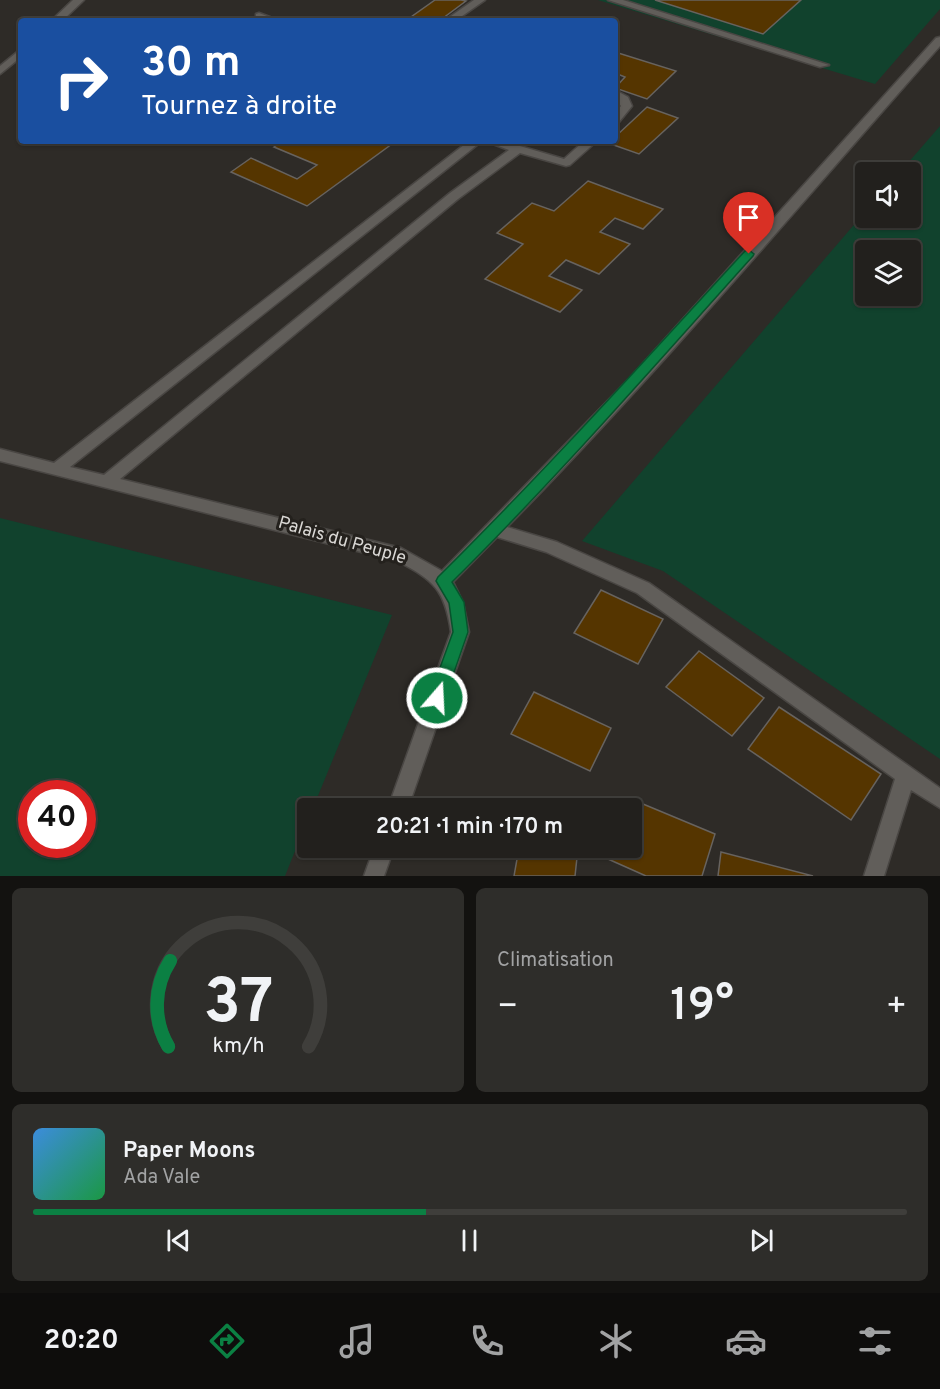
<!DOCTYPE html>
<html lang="fr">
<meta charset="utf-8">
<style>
:root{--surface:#22201d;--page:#2e2d2a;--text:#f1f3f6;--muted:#a2a3a4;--line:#3f3e3b;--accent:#0b8043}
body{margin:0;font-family:Overpass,sans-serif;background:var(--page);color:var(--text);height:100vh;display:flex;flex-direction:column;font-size:22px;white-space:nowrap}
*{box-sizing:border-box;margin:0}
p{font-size:20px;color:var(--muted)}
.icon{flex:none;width:33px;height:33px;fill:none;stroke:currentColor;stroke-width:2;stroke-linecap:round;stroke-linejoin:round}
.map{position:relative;height:876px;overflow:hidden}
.sheet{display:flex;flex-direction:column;gap:12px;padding:12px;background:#131210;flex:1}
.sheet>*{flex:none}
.hud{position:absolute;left:18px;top:18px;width:600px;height:126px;border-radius:6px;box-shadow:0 2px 4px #0004,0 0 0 2px var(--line);background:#1a4fa0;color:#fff;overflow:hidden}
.buttons{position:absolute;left:855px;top:162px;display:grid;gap:12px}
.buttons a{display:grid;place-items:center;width:66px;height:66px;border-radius:6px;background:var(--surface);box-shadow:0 2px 4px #0004,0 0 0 2px var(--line);font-size:30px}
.speed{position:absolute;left:18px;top:780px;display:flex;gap:12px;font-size:30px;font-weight:700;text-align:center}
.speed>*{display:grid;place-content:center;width:78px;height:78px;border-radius:50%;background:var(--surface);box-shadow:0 2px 4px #0004,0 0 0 2px var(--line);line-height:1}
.speed .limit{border:9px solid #d22;background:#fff;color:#111}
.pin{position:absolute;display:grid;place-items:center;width:51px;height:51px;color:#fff;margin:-62px -26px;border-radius:50% 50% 50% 0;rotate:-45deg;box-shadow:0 0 6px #0007}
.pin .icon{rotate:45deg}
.me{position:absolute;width:66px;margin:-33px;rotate:19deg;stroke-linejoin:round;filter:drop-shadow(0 0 4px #0008)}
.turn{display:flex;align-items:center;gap:21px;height:126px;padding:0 24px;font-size:27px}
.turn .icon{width:78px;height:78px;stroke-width:2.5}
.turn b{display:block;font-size:42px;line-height:51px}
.big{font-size:45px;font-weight:600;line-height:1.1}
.sheet .widget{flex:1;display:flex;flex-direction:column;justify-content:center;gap:9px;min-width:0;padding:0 21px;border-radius:9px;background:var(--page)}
.sheet .dial{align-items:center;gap:0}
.dial svg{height:156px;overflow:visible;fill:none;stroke:var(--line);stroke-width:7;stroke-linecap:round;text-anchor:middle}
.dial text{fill:var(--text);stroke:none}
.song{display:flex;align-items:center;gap:18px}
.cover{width:72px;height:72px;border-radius:9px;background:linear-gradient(135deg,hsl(210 70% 55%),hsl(140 70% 35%))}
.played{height:6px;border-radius:3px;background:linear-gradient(90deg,var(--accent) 45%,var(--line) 45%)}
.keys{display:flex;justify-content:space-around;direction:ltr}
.heat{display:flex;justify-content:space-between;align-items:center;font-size:33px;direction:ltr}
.sheet .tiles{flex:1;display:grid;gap:12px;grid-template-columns:1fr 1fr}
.widget:last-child{grid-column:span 2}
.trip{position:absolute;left:297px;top:798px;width:345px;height:60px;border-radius:6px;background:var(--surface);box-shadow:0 2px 4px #0004,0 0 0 2px var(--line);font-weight:600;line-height:60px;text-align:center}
.tabs{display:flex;height:96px;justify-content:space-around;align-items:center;background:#0e0d0c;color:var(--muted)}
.tabs .icon{width:42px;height:42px}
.tabs .active{color:var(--accent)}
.tabs b{font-size:27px;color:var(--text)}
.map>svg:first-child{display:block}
</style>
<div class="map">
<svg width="940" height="876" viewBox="0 0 940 876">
<rect width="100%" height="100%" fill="#2e2b27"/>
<!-- green -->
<g fill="#11422d" fill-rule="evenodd">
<polygon points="598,0 940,0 940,9 875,84"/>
<path d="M940,126v633l-277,-188 -81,-30 283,-329 1,6h44v-46h-10zM910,250v46h-44v-46z"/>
<path d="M0,518l392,97 -79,193h-5l-1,13 -22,55h-285zM32,794h50v50h-50z"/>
</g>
<!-- building -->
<g fill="#553500" stroke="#67635f" stroke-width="1.5">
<polygon points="435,0 461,0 466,1 439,21 424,21 411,17"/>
<polygon points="655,0 801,0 763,34"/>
<polygon points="615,52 676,71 647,99 615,88 625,77 615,73"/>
<polygon points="647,107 678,118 639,154 608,143 615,141 615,137"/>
<polygon points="283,141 329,141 340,145 346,141 396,141 307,206 231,172 251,158 297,179 317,165 274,147"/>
<polygon points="588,181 663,209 643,229 615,218 600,232 630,244 599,274 566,260 549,276 582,290 560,312 485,279 523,244 497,233 532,203 554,211"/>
<polygon points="601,590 663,619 638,664 574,633"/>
<polygon points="699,651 764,698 732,736 666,687"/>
<polygon points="534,692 611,728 590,771 511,734"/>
<polygon points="779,707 881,774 851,820 748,749"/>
<polygon points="631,799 715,834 702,876 646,876 608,859 612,848 632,848 632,808 627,808"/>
<polygon points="526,801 568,808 525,808"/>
<polygon points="519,848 578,848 575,876 514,876"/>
<polygon points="721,852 813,876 718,876"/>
</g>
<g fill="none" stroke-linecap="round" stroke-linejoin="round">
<!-- minor casing -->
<g stroke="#494643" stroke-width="3">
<g id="minor">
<polygon points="73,0 84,0 62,21 51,21"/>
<polygon points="474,0 485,0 455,21 444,21"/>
<polygon points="608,0 623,0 829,65 820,67"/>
<polygon points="259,13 275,19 277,21 263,21 256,18 256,14"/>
<path d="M940,37v9c-143,162 -282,327 -433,481l50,15 92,41 291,205v20l-29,-18 -27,86h-20l31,-97 -258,-186 -91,-41 -49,-15 -44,45 10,21 6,29 -61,176h-20l63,-176c-6,-42 -17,-52 -54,-71l-397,-100v-12l54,14 415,-322h13l-412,326 34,8 346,-282 59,-43 -24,-9h18l61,18 20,-18h13l-27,24 -4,1 -46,-13 -62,46 -338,280 281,69 41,23 187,-192 307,-341z"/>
<polygon points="21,49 21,57 0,74 0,66"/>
<polygon points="615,90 628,97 632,106 619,122 615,123 615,113 621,106 615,98"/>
<polygon points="374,848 394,848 384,876 364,876"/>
</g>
</g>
<!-- minor -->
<use href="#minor" fill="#615e5a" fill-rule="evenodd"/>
</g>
<!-- route -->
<path fill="#0b8043" stroke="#07532c" stroke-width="1.5" d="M749,250l5,4 -1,2c-99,110 -196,222 -301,326l12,20 4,30 -25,72 -6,2 -6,-2 -2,-6 24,-66 -4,-29 -13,-22 2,-4c106,-105 206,-216 307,-326z"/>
<g text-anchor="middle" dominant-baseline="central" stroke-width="6" stroke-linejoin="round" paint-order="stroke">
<!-- street labels -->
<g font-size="18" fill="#dad8d5" stroke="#24211d">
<text transform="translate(342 541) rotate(16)">Palais du Peuple</text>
</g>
</g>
</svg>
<div class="buttons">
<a><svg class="icon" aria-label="sound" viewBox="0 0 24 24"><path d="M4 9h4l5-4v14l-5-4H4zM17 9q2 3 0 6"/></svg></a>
<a><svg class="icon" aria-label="layers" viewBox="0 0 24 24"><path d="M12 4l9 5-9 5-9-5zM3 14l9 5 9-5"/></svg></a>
</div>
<div class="speed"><div class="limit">40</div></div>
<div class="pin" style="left:749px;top:254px;background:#d93025"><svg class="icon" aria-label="arrive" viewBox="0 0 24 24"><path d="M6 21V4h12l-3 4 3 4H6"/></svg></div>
<svg class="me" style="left:437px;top:698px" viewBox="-20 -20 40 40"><circle r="17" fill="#0b8043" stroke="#fff" stroke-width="3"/><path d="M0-11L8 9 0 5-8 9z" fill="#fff"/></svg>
<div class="trip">20:21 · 1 min · 170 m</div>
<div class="hud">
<div class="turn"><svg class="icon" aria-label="right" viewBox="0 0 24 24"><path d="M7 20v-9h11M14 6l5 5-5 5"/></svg><div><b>30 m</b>Tournez à droite</div></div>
</div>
</div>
<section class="sheet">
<div class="tiles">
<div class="widget dial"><svg viewBox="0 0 100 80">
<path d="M14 69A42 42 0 1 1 86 69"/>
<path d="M14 69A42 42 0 0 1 15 25" stroke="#0b8043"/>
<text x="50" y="56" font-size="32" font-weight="700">37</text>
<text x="50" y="72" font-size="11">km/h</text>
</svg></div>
<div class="widget"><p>Climatisation</p>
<div class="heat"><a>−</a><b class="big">19°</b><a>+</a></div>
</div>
<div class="widget">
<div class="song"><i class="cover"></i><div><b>Paper Moons</b><p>Ada Vale</p></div></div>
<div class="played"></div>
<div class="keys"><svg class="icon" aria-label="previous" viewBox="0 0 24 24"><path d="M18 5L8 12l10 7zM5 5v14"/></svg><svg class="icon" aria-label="pause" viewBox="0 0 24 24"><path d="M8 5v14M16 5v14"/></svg><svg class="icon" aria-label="next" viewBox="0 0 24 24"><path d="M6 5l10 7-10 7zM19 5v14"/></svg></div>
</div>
</div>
</section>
<nav class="tabs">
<b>20:20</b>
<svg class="icon active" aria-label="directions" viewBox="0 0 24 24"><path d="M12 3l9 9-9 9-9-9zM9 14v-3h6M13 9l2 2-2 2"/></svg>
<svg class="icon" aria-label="music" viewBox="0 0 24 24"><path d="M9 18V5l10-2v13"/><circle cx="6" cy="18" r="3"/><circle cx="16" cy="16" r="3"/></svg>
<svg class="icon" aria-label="phone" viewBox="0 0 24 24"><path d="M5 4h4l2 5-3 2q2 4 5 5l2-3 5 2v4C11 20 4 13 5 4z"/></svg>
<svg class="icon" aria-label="climate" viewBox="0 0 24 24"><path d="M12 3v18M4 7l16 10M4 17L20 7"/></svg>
<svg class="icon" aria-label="car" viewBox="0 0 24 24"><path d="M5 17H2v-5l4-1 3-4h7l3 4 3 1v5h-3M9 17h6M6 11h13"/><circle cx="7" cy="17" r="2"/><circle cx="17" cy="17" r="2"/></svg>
<svg class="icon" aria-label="filters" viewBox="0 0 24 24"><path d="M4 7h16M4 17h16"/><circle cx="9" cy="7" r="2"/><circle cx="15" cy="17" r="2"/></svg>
</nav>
